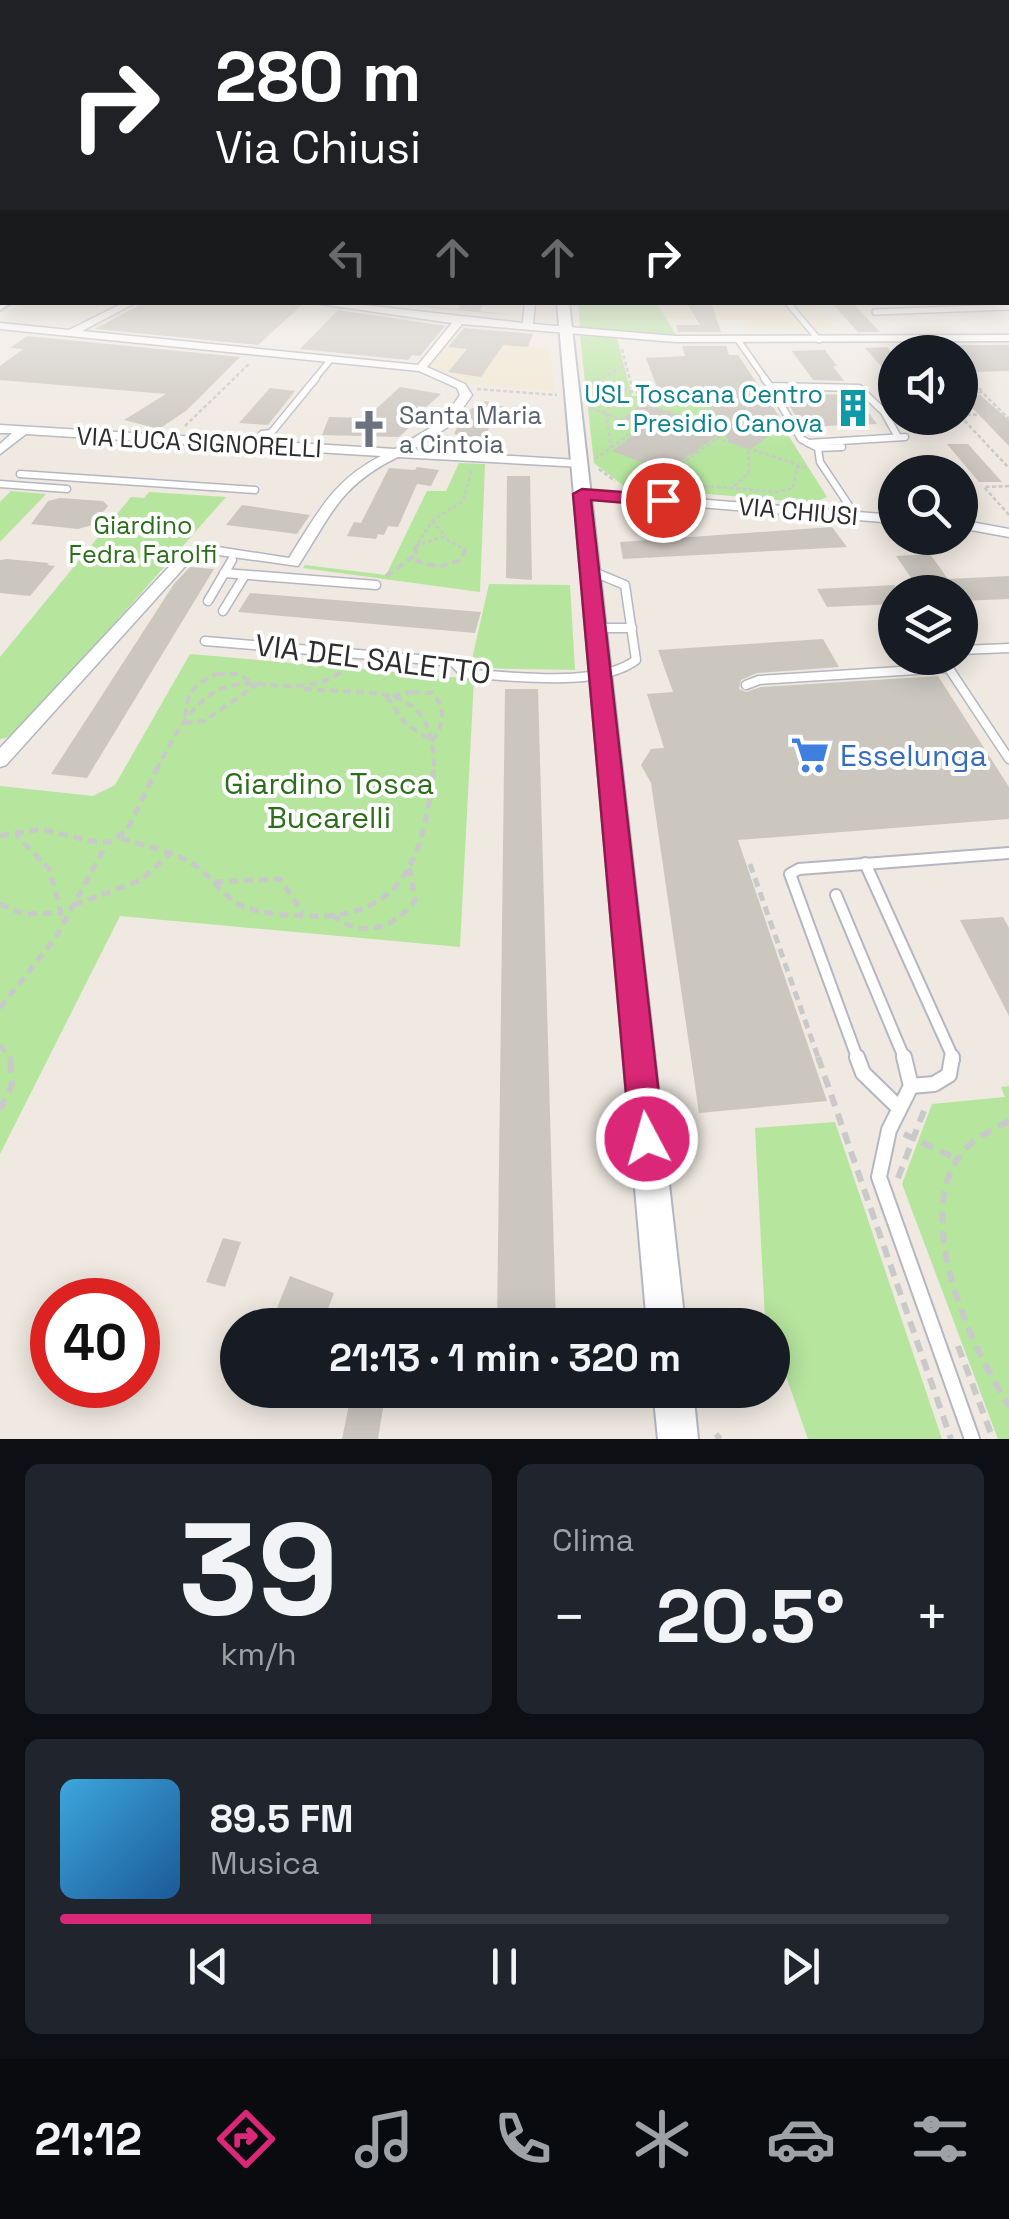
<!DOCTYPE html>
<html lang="it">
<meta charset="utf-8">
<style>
:root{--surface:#171b24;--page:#20242c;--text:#f1f3f6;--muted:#9ea1a6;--line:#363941;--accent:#db2777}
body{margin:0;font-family:"Space Grotesk",sans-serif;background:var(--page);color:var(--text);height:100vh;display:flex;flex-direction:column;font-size:38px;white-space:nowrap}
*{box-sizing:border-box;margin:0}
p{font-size:32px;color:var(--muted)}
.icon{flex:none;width:55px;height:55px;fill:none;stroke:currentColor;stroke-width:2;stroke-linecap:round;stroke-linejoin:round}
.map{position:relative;height:1439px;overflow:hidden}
.side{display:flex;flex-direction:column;gap:25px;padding:25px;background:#0d0f14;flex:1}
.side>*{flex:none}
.hud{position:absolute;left:0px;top:0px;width:1010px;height:305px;box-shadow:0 5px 25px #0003;background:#202124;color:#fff;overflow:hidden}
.tools{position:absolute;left:878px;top:335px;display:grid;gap:20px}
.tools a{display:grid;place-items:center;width:100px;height:100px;border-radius:50%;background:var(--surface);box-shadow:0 5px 25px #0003;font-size:50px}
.speed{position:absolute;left:30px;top:1278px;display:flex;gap:20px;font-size:50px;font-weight:700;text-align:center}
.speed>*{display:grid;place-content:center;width:130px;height:130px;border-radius:50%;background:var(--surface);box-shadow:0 5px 25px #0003;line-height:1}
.speed .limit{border:15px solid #d22;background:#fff;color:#111}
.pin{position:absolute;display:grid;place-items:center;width:85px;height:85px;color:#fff;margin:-42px;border:5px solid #fff;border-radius:50%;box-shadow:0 2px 10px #0007}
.me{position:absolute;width:110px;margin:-55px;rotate:354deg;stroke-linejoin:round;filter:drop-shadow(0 0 8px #0008)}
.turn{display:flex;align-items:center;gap:35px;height:210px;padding:0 50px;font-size:45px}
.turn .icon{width:130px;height:130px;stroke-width:2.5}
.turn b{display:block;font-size:70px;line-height:85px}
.lanes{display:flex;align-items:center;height:95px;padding:0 50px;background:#0003;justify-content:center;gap:50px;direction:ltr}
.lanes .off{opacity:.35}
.big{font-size:75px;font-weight:600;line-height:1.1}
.side .tile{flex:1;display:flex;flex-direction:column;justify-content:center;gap:15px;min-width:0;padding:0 35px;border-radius:15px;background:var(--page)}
.side .dial{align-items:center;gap:0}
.dial b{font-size:130px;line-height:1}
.song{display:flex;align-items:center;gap:30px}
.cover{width:120px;height:120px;border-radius:15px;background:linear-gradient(135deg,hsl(200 70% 55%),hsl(210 70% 35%))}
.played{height:10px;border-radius:5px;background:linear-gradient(90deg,var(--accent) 35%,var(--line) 35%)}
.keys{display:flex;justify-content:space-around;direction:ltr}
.heat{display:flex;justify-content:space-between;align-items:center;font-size:55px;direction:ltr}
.side .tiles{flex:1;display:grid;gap:25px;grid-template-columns:1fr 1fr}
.tile:last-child{grid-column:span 2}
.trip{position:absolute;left:220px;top:1308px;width:570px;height:100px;border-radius:50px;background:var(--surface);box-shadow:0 5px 25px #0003;font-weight:600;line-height:100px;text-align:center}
.dock{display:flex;height:160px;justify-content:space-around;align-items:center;background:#090b0e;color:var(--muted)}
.dock .icon{width:70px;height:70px}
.dock .current{color:var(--accent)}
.dock b{font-size:45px;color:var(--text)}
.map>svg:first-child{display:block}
</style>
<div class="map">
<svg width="1009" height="1439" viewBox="0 0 1009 1439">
<rect width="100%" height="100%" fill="#efe9e1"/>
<!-- education -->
<g fill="#f0e6d1">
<polygon points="657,303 814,303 836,329 749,330 742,320 666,319"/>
<polygon points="456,332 507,336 503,344 550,349 554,391 466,384 429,367"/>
</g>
<!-- green -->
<g fill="#b6e59e">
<polygon points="578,303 657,303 676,335 580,328"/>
<polygon points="580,336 617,338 632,396 761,392 827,497 813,503 625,487 594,463"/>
<polygon points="459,463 485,464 480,592 303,568 305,565 386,575 427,491 446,491"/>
<polygon points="11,491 46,494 0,542 0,502"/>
<polygon points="149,492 226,497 15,736 0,739 0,657 131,497 144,498"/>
<polygon points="489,584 570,585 575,670 470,668"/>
<polygon points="190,654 474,679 460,947 120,916 0,1154 0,786 93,796 115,785"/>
<polygon points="1009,1086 1009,1439 998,1439 902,1184 932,1104 1005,1097 1001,1087"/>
<polygon points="835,1122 942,1439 808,1439 773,1339 772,1325 768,1325 765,1319 755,1128"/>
</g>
<!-- building -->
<g fill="#cbc7bf">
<polygon points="145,302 302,302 303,304 258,345 95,329"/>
<polygon points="374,302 459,309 460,304 482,304 480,311 518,316"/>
<polygon points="686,302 711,302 721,332 678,332 676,325 700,325"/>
<polygon points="831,302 852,302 880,332 858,332"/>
<polygon points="338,310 445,326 420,356 412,355 408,360 300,349"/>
<polygon points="464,328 533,334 528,347 503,345 481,377 448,372 467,349 448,347"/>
<polygon points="27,336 240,357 187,410 159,429 124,420 166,394 0,380 0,366 23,349 10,348"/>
<polygon points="950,345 1009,345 1009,371 977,372"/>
<polygon points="682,346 726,346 729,355 738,355 785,425 750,449 729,442 723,431 676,465 661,459 651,466 612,451 645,426 623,418 643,403 722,428 699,388 658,390 646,358 685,356"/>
<polygon points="887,347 895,357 895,382 865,348"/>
<polygon points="825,350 837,366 833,366 844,381 813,380 792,351"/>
<polygon points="400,387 441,394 426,407 418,406 415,422 399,437 322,435 329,417 366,418"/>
<polygon points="270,388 295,391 268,425 239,423"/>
<polygon points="782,393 855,395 877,424 802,427"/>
<polygon points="960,395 980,395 1009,420 1009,446"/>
<polygon points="485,401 514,410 496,419 480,441 454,434 464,413"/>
<polygon points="947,444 968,444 1002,482 979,482"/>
<polygon points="417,467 439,470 431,486 417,484 398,527 388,526 384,535 378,534 376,539 347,536 354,522 361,523 389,468 415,470"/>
<polygon points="507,476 530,476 532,580 506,578"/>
<polygon points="60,498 103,501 108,506 92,525 78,529 31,524 48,501"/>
<polygon points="242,505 310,515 297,534 226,525"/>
<polygon points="832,527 847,547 623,559 620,542"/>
<polygon points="930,554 948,579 1009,576 1009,599 960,601 960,592 921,592 896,556"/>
<polygon points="7,559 49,563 47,565 55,566 30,596 0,593 0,560"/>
<polygon points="190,567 214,569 87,778 51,774 174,584"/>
<polygon points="895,585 895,604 827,607 817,589"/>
<polygon points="250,593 481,612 475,633 238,612"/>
<polygon points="823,639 839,667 757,673 741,680 739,689 746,692 761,687 938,676 1009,787 1009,819 738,840 827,1101 699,1113 651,783 641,765 651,749 664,748 647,694 673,692 658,650"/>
<polygon points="505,689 538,689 556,1325 497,1325"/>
<polygon points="1003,917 1009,928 1009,1016 960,920"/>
<polygon points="223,1238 241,1242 225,1287 206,1282"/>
<polygon points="290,1276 334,1293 322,1325 270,1325"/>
<polygon points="352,1390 386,1390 378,1439 342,1439"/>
</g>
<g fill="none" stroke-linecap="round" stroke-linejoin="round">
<!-- service-far4 casing -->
<g stroke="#b4b7c1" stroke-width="8">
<g id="service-far4">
<polyline points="787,302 819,340"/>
<polyline points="875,312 1009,307"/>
<polyline points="738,340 766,380"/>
<polyline points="314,380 331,359"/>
</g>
</g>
<!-- service-far3 casing -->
<g stroke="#b4b7c1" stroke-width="9">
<g id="service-far3">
<polyline points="764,378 770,386 859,388 884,412 898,437"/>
<polyline points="770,386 801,439 818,448 820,462 856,516"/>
<polyline points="808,443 905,437"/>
<polyline points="254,447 262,434 271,433 316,378"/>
<polyline points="818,448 842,447"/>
<polyline points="20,474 255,490"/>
<polyline points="0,484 67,489"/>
</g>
</g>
<!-- service-far2 casing -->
<g stroke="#b4b7c1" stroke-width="11">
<g id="service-far2">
<polyline points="224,573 376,585"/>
<polyline points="208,601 232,560"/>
<polyline points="223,611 245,575"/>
<polyline points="596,628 632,628"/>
<path d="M205,641l248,21 12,12c47,1 132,15 171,-14l-11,-75 -36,-15"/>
<polyline points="960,650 1009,648"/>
<polyline points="942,658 1009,759"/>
<polyline points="746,685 759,680 948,668"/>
</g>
</g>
<!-- service-far1 casing -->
<g stroke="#b4b7c1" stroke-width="14">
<g id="service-far1">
<polyline points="865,863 954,1060"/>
<polyline points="836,895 905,1060"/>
<polyline points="858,1060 790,874 799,869 1009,853"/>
</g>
</g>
<!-- service casing -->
<g stroke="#b4b7c1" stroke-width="18">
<g id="service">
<polyline points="857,1057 863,1073 898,1107"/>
<polyline points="904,1057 911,1086 889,1130 879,1177 972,1439"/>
<polyline points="911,1086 934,1084 949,1075 952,1057"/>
</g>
</g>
<!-- minor casing -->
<g stroke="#b4b7c1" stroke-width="3">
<g id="minor">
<path d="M125,302h12l-55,29 336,34 34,-42 -146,-21h30l187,21 2,-21h10l-2,22 142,12 334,-1v6l-334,1 -213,-18 -35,43 38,17 7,11 -21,30 -39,25 166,10 4,1v6l-184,-10c-58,28 -67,58 -100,109l-86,-12 -22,7 -184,204 -6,2v-19l180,-193 31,-9 78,12c28,-44 44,-78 92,-102l-355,-22 -26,20v-10l12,-11h-12v-8l395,24 47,-28 18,-26 -3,-7 -38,-17 -419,-42v-6l69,7z"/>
<polygon points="582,490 895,515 895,523 577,497 577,491"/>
<polygon points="960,520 1009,529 1009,537 960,528"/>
</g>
</g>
<!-- tertiary casing -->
<g stroke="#b4b7c1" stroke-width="4">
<g id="tertiary">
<polygon points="2,299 12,302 0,310 0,301"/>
<polygon points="557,302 569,302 685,1325 647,1325"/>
<polygon points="653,1390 693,1390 698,1439 658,1439"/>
</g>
</g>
<!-- path-far3 -->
<g stroke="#c9c9c9" stroke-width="2.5" stroke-dasharray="4 2.5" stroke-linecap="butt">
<polyline points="622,349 632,388"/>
<polyline points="960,370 983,392 960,394"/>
<polyline points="591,384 645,394 756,391"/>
<polyline points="591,384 626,365"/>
<polyline points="477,389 557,395"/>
<polyline points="709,393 715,403 722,397 760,395"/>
<polyline points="984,394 1009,419"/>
<polyline points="590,407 662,436 681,424"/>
<polyline points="606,413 611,448"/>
<polyline points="960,415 1004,414"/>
<polyline points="960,416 1009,468"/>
<polyline points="185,426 250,363"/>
<polyline points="667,441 696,431 799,465"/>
<polyline points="696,453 716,439"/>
<polyline points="595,459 640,427"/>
<polyline points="599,469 615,481"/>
<polyline points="648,472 668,483 778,492 793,488 797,467 807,467"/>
<polyline points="632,485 664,461 677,467 696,453 662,436"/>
<polyline points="734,486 749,473 748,451"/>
<polyline points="1009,486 984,487 1009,515"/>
<polyline points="432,521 446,536"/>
<polyline points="101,534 119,524"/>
<polyline points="416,546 442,537 464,549"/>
<polyline points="414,549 433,520 463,501 472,470"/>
</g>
<!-- path-far2 -->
<g stroke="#c9c9c9" stroke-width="4" stroke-dasharray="8 5" stroke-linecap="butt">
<polyline points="415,546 417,561 439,567 461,560 465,550 462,546"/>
<polyline points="386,576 414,556"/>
<path d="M217,674h21l18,11 -52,36 -18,2c-3,-25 7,-40 31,-49z"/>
<path d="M304,689c70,7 130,-11 130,81"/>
<path d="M412,692l20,1c15,15 12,32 0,48l-27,-18 -18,-26z"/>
<path d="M156,770c14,-25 30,-59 54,-75 44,-30 87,14 139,-29"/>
</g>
<!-- path-far1 -->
<g stroke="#c9c9c9" stroke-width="5" stroke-dasharray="9 6" stroke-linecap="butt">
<polyline points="19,830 18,837 49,869 61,912"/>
<polyline points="0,836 41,829 90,841 110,842 127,830 158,767"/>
<path d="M121,838c24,9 51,12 72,26 18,11 28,31 47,41 19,9 46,10 68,11 99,4 116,-64 126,-149"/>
<polyline points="750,864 819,1060"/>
<polyline points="214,882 280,879 303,913"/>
<polyline points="0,904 23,914 63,913"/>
<polyline points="74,905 141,880 170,854"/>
<path d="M332,915c28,24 63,14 83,-15l-6,-35"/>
<polyline points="0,1008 56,937 106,845"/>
<polyline points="0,1045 12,1060"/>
</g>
<!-- path -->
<g stroke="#c9c9c9" stroke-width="6" stroke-dasharray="12 8" stroke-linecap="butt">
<polyline points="818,1057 951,1439"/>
<polyline points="0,1110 12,1084 10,1057"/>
<path d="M1009,1121c-11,6 -24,12 -34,19 -74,58 -5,206 34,266"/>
<polyline points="904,1134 959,1160"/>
<polyline points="898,1178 925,1108"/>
<polyline points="958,1346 993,1439"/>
<polyline points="716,1434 720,1439"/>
</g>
<!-- service-far4 -->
<use href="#service-far4" stroke="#fff" stroke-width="5"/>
<!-- service-far3 -->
<use href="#service-far3" stroke="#fff" stroke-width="6"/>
<!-- service-far2 -->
<use href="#service-far2" stroke="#fff" stroke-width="8"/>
<!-- service-far1 -->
<use href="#service-far1" stroke="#fff" stroke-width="10"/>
<!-- service -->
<use href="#service" stroke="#fff" stroke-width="14"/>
<!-- minor -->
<use href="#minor" fill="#fff" fill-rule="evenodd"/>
<!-- tertiary -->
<use href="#tertiary" fill="#fff" fill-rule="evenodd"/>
<!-- path-bridge -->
<polyline stroke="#c9c9c9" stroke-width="2.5" stroke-dasharray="4 2.5" stroke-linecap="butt" points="760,390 775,390"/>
</g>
<!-- sky -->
<linearGradient id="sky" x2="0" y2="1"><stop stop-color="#7abfeb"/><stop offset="0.55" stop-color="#f8f5f2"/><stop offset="1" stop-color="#f8f5f2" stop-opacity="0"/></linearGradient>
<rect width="1009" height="452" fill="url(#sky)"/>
<!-- route -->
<polygon fill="#db2777" stroke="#8e194d" stroke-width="2.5" points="582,489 663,495 672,500 663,506 591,500 664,1139 659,1151 647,1156 635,1151 630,1139 573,494"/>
<!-- icons -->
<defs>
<g id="building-bare" transform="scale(3)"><path d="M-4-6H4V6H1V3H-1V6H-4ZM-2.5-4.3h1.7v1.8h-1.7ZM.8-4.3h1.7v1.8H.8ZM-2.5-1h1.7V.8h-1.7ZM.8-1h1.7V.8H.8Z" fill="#0f9aa8" stroke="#fff" stroke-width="2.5" paint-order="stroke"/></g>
<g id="church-bare" transform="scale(3)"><path d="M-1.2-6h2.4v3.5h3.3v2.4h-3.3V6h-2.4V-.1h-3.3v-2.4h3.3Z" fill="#6b7280" stroke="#fff" stroke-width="2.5" paint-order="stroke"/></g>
<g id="supermarket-bare" transform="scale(3)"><path d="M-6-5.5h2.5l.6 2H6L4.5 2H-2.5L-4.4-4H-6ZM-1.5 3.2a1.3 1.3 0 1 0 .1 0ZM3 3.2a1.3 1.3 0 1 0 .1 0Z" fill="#3f7fe0" stroke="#fff" stroke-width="2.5" paint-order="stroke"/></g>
</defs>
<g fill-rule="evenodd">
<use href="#building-bare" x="853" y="408"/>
<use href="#church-bare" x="369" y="429"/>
<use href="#supermarket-bare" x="810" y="755"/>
</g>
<g text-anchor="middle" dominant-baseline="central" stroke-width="8" stroke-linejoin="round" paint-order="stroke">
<!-- far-culture labels -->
<g font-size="25" fill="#0d838f" stroke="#fff" text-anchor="end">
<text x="823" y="394">USL Toscana Centro<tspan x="823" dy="29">- Presidio Canova</tspan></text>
</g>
<!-- far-worship labels -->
<g font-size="25" fill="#5b616d" stroke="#fff" text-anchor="start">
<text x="399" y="415">Santa Maria<tspan x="399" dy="29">a Cintoia</tspan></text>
</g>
<!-- far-street labels -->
<g font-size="25" fill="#2e2e2e" stroke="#fff">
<text transform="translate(199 442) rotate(3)">VIA LUCA SIGNORELLI</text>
<text transform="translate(798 511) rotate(5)">VIA CHIUSI</text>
</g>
<!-- far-park labels -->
<g font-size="25" fill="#2c6e1b" stroke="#fff">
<text x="143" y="525">Giardino<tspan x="143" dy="29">Fedra Farolfi</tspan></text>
</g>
<!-- street labels -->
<g font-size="30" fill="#2e2e2e" stroke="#fff">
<text transform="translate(373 659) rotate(7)">VIA DEL SALETTO</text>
</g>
<!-- shop labels -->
<g font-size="30" fill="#366cbe" stroke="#fff" text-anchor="start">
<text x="840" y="755">Esselunga</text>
</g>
<!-- park labels -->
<g font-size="30" fill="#2c6e1b" stroke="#fff">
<text x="329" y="783">Giardino Tosca<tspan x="329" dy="34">Bucarelli</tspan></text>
</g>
</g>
</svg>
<div class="tools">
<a><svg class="icon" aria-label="sound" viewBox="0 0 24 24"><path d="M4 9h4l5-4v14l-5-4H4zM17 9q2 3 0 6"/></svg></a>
<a><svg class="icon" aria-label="search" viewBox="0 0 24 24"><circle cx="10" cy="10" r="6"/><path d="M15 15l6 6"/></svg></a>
<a><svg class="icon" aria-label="layers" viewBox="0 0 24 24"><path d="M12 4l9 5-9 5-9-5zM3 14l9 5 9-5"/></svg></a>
</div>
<div class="speed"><div class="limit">40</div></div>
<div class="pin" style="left:663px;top:500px;background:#d93025"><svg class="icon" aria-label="arrive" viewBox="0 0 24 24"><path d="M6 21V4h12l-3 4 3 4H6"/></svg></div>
<svg class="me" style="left:647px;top:1139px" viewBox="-20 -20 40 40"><circle r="17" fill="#db2777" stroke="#fff" stroke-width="3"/><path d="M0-11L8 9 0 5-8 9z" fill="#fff"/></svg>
<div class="trip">21:13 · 1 min · 320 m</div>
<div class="hud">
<div class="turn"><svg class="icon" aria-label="right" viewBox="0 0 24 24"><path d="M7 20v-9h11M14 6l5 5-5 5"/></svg><div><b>280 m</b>Via Chiusi</div></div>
<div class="lanes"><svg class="icon off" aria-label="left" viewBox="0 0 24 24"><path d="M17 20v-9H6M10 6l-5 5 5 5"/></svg><svg class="icon off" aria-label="ahead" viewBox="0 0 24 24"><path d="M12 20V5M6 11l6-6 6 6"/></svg><svg class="icon off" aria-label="ahead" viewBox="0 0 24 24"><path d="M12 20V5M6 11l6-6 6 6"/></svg><svg class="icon" aria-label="right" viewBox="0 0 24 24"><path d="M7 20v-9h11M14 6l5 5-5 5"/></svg></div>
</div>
</div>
<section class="side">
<div class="tiles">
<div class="tile dial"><b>39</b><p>km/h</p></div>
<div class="tile"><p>Clima</p>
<div class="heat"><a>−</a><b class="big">20.5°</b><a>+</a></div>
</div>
<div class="tile">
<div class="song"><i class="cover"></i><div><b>89.5 FM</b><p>Musica</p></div></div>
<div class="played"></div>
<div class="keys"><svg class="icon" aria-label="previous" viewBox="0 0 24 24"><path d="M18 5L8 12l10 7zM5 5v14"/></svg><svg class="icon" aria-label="pause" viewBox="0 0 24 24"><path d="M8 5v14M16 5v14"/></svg><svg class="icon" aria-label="next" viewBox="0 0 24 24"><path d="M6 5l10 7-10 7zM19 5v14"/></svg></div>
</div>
</div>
</section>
<nav class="dock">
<b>21:12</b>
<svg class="icon current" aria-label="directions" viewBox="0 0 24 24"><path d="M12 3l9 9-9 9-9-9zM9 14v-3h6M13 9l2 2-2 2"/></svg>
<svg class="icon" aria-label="music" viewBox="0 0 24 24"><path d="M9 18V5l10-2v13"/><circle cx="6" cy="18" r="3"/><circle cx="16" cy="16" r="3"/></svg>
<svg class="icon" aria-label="phone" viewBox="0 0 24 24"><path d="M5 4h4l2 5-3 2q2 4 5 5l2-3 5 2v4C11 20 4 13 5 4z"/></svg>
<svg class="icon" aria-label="climate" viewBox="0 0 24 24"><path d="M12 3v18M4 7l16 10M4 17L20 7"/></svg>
<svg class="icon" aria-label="car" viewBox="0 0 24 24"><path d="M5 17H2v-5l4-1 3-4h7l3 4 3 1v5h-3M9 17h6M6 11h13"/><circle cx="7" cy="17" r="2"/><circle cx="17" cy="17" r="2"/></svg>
<svg class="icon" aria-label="filters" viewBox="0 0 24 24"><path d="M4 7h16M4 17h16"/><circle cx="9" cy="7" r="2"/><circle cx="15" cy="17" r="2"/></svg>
</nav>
